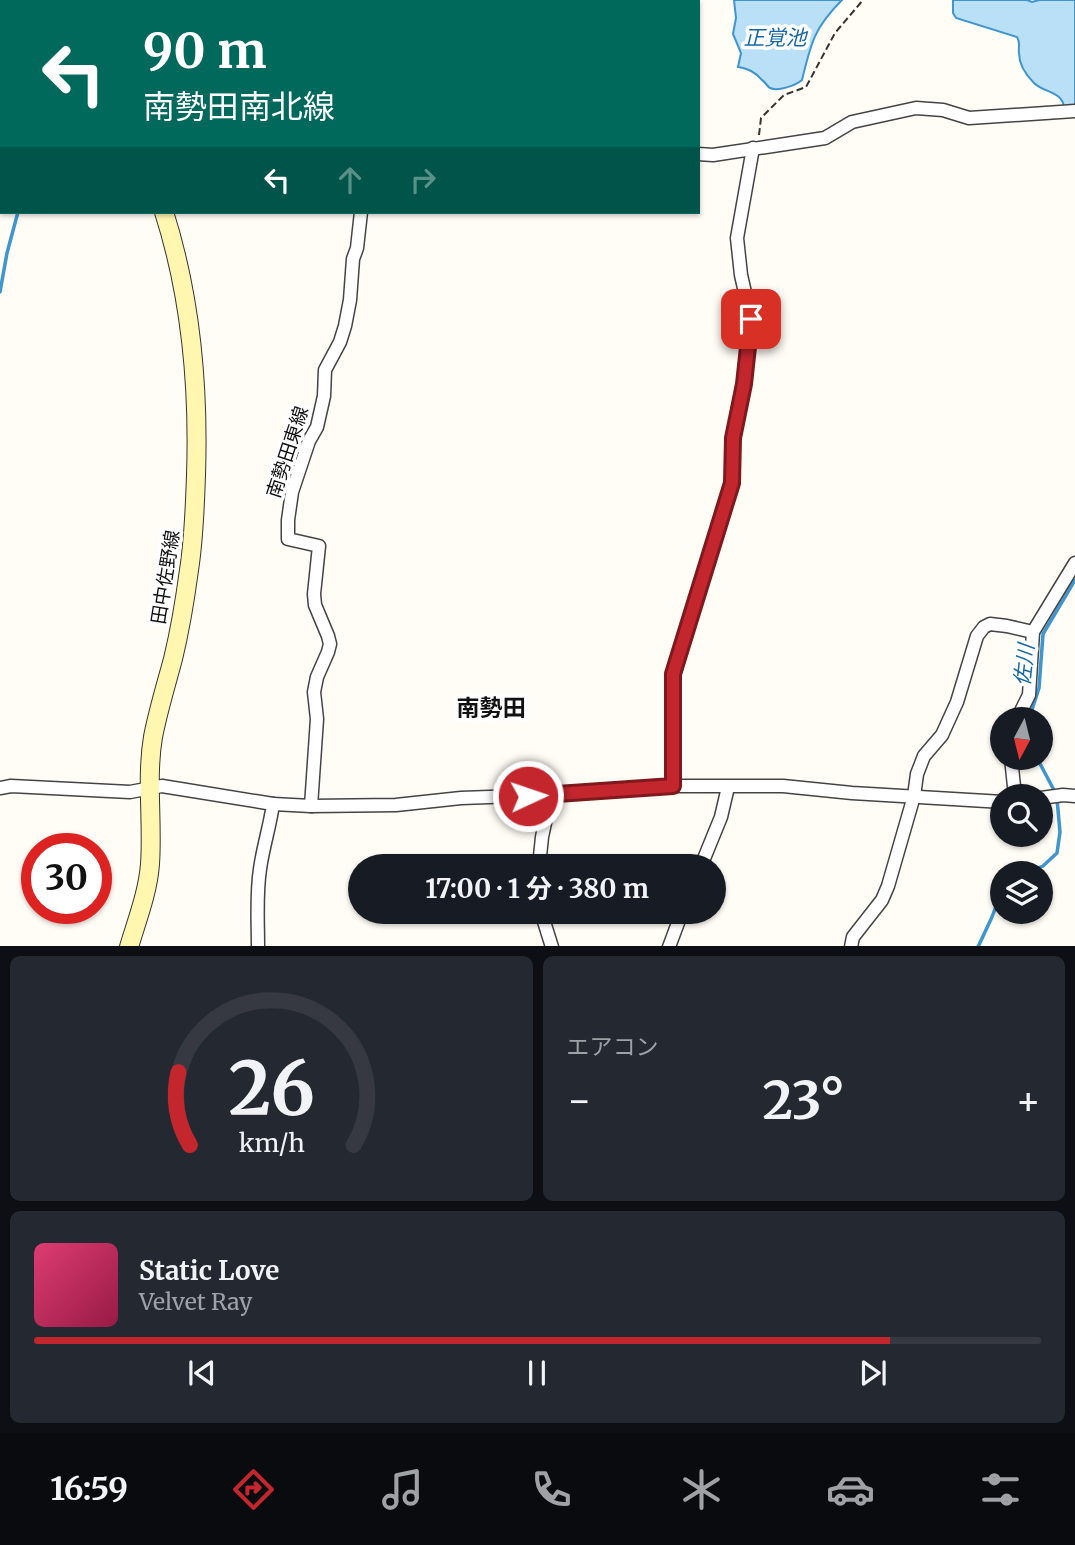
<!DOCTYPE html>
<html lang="ja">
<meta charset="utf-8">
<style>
:root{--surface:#171b24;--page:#242831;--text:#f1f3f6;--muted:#9ea1a6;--line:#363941;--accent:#c4262e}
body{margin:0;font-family:Merriweather,"Noto Sans JP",serif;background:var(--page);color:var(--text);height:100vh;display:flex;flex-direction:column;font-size:26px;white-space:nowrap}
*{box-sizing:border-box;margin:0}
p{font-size:23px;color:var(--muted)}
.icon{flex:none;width:38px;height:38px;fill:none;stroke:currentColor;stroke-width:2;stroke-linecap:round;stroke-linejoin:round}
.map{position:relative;height:946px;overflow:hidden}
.drawer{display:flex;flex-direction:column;gap:10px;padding:10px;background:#0d0f14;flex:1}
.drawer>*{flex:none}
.top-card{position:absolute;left:0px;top:0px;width:700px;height:214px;box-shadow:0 2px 5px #0004;background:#00695c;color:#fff;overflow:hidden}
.needle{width:46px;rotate:187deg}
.controls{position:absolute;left:990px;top:707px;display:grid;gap:14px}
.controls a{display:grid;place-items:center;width:63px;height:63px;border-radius:50%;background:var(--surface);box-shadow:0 2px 5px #0004;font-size:35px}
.speed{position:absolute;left:21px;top:833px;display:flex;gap:14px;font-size:35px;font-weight:700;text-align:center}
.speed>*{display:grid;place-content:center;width:91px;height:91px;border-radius:50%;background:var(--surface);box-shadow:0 2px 5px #0004;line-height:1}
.speed .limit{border:10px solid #d22;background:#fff;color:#111}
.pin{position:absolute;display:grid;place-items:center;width:60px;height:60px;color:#fff;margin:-30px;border-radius:14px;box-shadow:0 4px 10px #0006}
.me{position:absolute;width:77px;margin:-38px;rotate:87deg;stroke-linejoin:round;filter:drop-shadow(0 0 5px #0008)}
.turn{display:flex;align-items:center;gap:24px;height:147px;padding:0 28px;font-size:32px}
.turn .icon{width:91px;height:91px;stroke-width:2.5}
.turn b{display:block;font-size:49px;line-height:60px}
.lanes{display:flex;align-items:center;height:66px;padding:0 28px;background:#0003;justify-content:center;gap:35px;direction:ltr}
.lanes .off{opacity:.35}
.big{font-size:52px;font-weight:700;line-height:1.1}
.drawer .card{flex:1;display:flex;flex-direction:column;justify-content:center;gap:10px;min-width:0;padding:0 24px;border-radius:10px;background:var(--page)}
.drawer .dial{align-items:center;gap:0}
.dial svg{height:182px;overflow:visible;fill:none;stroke:var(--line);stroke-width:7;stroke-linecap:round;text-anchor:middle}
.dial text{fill:var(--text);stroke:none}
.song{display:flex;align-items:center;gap:21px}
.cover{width:84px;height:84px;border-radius:10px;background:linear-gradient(135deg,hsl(340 70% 55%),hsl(340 70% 35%))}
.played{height:7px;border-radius:4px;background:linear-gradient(90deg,var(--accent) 85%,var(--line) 85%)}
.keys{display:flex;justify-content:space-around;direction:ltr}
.heat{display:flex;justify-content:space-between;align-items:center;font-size:38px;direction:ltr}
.drawer .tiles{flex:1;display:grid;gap:10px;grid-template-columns:1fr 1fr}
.card:last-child{grid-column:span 2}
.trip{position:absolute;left:348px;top:854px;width:378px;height:70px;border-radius:35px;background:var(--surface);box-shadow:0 2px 5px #0004;font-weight:700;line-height:70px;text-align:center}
.tabs{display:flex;height:112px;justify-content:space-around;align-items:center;background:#090b0e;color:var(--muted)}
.tabs .icon{width:49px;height:49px}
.tabs .current{color:var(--accent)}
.tabs b{font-size:32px;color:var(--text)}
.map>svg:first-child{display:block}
</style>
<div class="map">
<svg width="1075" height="947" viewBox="0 0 1075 947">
<rect width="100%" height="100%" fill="#fffdf5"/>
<!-- water -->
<g fill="#b9e0f7" stroke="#3f96cf" stroke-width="2">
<path d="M734,0h108c-28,28 -31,43 -40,80 -6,5 -24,12 -32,8 -2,-1 -6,-7 -8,-8 -7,-8 -13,-11 -24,-13l3,-14 -8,-19 3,-16z"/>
<path d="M953,0h74l5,2 7,-2h36v107h-11c-2,-16 -20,-14 -30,-24 -8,-8 -15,-18 -15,-30 -1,-7 2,-9 -2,-16l-61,-19 -3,-5z"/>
</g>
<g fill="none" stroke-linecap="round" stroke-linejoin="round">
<!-- stream -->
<g stroke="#3f96cf" stroke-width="3.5">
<polyline points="114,2 120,0"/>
<polyline points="0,292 7,253 18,212"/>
<polyline points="1029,719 1039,688 1043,634 1075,580"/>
<polyline points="1037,758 1055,792"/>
<polyline points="1018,873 1033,870 1043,866 1057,853 1060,832 1057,799"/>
<polyline points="978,947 992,917 1003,888"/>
</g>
<!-- street casing -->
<g stroke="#444" stroke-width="15">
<g id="street">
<polyline points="0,92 2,92"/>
<polyline points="698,154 713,155 825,138 852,122 916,108 943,110 969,118 1075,111"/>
<polyline points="1017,719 1029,695 1033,632 1075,563"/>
<polyline points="1011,758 1015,796"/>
<polyline points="673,786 673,674 732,483 733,437 744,384 751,319 741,275 737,238 753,148"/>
<path d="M0,788l11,-2 119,6 32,-6 111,18c-3,22 -10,43 -13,65 -4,26 -2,52 -2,78"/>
<polyline points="1041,798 1063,795 1075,796"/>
<polyline points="273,804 311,806 396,805 461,798 551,795 673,786 783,786 852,793 1003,802"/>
<polyline points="311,806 317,719 314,692 317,677 328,652 330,644 328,636 315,605 314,594 319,546 288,539 288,520 292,492 309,441 317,427 324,396 325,370 340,342 345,326 350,300 353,259 357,248 361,212"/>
<polyline points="539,866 542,837 551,795"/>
<polyline points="701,866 721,817 728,787"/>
<polyline points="541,912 552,947"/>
<polyline points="669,947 682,912"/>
<polyline points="851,947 853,937 882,900 888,886 914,796 917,774 924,756 942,735 957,702 977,636 984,627 990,624 1007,626 1033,632"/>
</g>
</g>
<!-- secondary casing -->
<g stroke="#333" stroke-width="20">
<g id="secondary">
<polyline points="92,0 93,2"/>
<path d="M129,947c8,-27 19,-55 21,-83 3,-42 -4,-85 3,-127 5,-26 13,-52 20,-78 7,-29 12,-59 16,-89 5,-32 6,-63 7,-95 3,-89 -5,-178 -32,-263"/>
</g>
</g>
<!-- path -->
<g stroke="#333" stroke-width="2" stroke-dasharray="7 3.5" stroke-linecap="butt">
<polyline points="392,0 392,2"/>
<polyline points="759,135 761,118 784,95 806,87 835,33 863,0"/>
</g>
<!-- street -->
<use href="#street" stroke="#fff" stroke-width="12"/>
<!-- secondary -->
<use href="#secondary" stroke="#fff6b0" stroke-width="18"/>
</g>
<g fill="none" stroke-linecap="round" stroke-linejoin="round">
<!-- route casing -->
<g stroke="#7f191e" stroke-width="18">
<polyline id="route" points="528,796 673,786 673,674 732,483 733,438 744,384 751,319"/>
</g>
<!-- route -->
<use href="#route" stroke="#c4262e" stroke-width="12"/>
</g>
<g text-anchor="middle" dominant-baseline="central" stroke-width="7" stroke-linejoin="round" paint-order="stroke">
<!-- street labels -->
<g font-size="19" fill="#111" stroke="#fff">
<text transform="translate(287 452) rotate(-72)">南勢田東線</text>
<text transform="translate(165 577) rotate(-81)">田中佐野線</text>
</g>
<!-- water labels -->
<g font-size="21" font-style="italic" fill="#1768a6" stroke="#fff">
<text x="775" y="37">正覚池</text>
<text transform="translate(1024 665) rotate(-84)">佐川</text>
</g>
<!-- quarter labels -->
<g font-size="23" font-weight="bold" fill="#111" stroke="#fff">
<text x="491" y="707">南勢田</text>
</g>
</g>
</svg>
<div class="controls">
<a><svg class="needle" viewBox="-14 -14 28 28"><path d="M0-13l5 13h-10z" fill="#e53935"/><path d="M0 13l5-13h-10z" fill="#9ea1a6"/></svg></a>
<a><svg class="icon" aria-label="search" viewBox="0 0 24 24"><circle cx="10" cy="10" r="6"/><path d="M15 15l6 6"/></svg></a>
<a><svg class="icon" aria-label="layers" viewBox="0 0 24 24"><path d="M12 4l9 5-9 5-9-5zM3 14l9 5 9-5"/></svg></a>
</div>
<div class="speed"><div class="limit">30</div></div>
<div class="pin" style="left:751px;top:319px;background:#d93025"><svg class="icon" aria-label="arrive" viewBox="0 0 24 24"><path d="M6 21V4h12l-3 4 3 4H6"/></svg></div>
<svg class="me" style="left:528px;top:796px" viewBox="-20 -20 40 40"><circle r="17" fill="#c4262e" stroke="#fff" stroke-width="3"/><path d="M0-11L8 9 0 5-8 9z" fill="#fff"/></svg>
<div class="trip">17:00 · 1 分 · 380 m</div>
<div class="top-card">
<div class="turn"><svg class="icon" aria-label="left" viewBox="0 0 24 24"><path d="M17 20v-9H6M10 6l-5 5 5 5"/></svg><div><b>90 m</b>南勢田南北線</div></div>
<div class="lanes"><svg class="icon" aria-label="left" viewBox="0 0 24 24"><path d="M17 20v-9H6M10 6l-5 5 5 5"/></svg><svg class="icon off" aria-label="ahead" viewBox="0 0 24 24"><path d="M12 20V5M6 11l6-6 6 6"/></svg><svg class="icon off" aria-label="right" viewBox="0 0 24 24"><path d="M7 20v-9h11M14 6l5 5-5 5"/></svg></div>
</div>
</div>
<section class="drawer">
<div class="tiles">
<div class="card dial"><svg viewBox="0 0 100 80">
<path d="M14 69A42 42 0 1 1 86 69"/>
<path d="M14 69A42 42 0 0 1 9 37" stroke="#c4262e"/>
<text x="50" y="56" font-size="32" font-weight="700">26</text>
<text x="50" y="72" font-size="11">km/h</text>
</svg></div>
<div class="card"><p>エアコン</p>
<div class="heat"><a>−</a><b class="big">23°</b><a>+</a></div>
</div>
<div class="card">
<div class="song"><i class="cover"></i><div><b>Static Love</b><p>Velvet Ray</p></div></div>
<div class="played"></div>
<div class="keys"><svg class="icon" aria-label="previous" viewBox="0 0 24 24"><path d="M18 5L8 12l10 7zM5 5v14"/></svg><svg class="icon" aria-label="pause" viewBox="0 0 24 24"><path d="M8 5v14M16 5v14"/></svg><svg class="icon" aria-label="next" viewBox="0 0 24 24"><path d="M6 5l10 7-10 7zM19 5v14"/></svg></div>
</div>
</div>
</section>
<nav class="tabs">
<b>16:59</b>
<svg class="icon current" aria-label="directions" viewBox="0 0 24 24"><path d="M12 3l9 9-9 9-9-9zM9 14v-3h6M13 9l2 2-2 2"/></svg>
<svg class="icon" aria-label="music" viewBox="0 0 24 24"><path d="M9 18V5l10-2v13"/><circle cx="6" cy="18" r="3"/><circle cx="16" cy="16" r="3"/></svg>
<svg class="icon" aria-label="phone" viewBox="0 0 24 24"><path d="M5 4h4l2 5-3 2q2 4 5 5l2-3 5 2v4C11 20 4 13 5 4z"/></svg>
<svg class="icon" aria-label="climate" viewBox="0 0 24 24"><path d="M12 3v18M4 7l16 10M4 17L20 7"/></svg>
<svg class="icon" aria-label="car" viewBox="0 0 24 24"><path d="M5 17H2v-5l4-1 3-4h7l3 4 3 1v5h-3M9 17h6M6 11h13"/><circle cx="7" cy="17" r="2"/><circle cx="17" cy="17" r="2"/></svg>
<svg class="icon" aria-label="filters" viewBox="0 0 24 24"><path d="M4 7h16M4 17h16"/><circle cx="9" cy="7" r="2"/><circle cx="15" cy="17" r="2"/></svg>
</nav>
